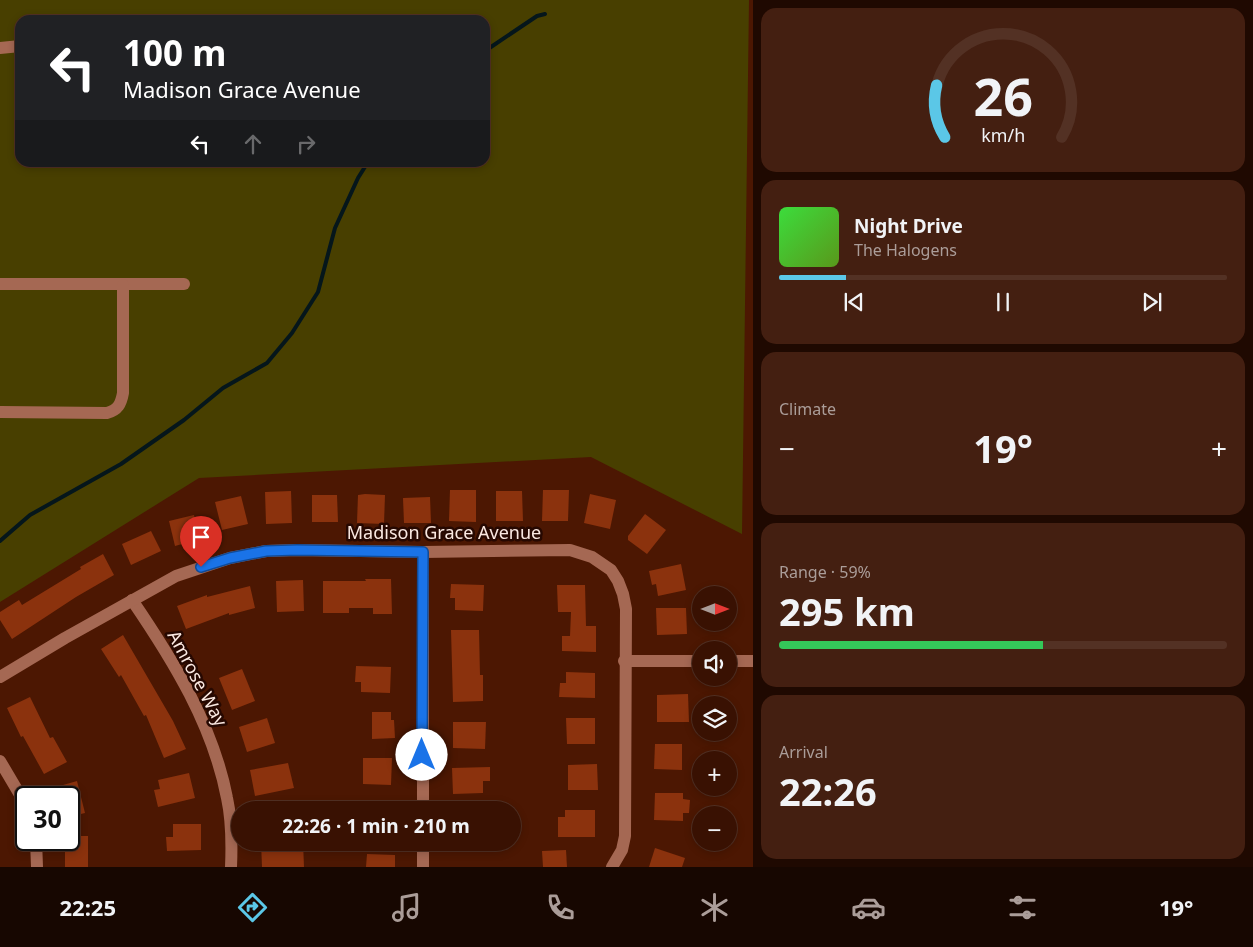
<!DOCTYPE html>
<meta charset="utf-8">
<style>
:root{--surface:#391102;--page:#441f11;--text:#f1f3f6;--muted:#ab9d99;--line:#533124;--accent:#5bc7e7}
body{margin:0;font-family:"Noto Sans",sans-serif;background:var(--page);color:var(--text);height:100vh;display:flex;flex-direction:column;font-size:19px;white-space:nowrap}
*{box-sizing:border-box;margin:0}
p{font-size:16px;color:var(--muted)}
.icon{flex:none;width:28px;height:28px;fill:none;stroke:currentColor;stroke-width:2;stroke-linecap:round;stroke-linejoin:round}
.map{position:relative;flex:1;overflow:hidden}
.side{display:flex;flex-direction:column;gap:8px;padding:8px;background:#1f0901;width:500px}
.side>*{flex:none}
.top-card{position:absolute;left:15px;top:15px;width:475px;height:152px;border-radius:15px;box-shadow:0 2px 8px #0003,0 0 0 1px var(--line);background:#202124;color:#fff;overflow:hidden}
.needle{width:32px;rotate:90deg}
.controls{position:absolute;left:692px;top:586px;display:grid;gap:10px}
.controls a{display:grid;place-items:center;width:45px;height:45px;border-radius:50%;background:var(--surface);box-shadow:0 2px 8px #0003,0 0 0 1px var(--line);font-size:25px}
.speed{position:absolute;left:15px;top:786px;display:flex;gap:10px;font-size:25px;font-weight:700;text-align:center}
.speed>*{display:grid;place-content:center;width:65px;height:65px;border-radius:50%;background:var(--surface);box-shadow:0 2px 8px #0003,0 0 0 1px var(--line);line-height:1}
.speed .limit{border:2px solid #111;border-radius:8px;background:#fff;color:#111}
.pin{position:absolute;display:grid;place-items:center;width:42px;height:42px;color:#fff;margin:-51px -21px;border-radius:50% 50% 50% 0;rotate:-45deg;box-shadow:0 0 5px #0007}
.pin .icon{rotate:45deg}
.me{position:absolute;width:55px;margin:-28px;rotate:0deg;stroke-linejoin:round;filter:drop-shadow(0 0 4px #0008)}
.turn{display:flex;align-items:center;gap:18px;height:105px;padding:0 25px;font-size:22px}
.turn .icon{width:65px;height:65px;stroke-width:2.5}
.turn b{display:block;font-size:35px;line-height:42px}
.lanes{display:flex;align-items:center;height:48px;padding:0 25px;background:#0003;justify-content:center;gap:25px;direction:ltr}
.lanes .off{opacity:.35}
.big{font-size:38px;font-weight:700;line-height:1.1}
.side .widget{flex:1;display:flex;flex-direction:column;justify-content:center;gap:8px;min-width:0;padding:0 18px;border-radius:15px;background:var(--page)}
.side .dial{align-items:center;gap:0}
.dial svg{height:130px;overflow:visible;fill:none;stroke:var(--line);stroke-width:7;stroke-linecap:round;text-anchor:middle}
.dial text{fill:var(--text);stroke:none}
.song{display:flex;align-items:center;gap:15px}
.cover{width:60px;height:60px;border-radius:8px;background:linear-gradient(135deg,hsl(120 70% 55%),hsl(90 70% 35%))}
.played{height:5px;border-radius:2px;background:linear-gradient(90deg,var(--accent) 15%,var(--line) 15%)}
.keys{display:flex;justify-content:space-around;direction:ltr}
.heat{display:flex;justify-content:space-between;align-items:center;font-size:28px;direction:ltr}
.charge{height:8px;border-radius:4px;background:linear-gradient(90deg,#34c759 59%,var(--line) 0)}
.trip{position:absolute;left:231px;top:801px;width:290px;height:50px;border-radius:25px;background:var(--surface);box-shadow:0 2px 8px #0003,0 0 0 1px var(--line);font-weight:700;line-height:50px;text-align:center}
.tab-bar{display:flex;height:80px;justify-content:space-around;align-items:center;background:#170701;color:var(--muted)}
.tab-bar .icon{width:35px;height:35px}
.tab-bar .current{color:var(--accent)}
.tab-bar b{font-size:22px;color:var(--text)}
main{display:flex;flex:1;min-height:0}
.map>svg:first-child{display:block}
</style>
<main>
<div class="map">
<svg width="753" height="867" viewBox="0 0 753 867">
<rect width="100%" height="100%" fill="#4c1702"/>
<!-- green -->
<path fill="#483f00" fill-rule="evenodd" d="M0,0h749l-7,534 -151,-77 -392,21 -199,124zM20,20h465v142h-465z"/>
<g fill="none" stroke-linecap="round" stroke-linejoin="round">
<!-- stream -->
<g stroke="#05161b" stroke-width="4">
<polyline points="485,51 537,16 545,14"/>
<polyline points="0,541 30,515 121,464 184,420 223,388 267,363 292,333 318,292 335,228 358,178 368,162"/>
</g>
</g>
<!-- building -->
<g fill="#8b320d">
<polygon points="450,490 476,490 476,522 449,521"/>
<polygon points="543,490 569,490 568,521 542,521"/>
<polygon points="291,491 292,523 266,524 265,492"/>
<polygon points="496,491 522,491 523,521 496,521"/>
<polygon points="365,494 385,495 384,524 357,523 358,495"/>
<polygon points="590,494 616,500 610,529 584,523"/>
<polygon points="312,495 337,495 338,522 312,522"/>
<polygon points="241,496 248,524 222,530 215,502"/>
<polygon points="430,497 431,523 404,523 403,498"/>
<polygon points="645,514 666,530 647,554 628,540 628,536"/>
<polygon points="194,515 200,539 175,546 169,521"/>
<polygon points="151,531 161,551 131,565 122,544"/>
<polygon points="103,554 114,575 76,597 12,639 0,620 0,612 19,600 22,605 81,569 80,567"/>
<polygon points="681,564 686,590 658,596 656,584 652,585 649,571"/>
<polygon points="365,579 391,579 392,614 373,614 373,608 349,608 349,613 323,613 323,581 366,581"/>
<polygon points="303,580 304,611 277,612 276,581"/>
<polygon points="451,584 484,585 483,611 455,610 455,598 450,598"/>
<polygon points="557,585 585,585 586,626 596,626 596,652 562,651 562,636 570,636 571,612 558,612"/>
<polygon points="250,586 255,608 229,615 229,613 186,629 177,606 207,595 207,597"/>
<polygon points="656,608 686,608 687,634 657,635"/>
<polygon points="451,630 479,630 480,675 483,675 483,701 453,702"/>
<polygon points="123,635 173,721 186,749 164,758 146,715 144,716 121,675 119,677 101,649"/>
<polygon points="356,666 391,667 390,693 361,692 361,682 355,682"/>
<polygon points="242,669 255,701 232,710 219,678"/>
<polygon points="566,672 595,673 595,698 559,697 560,683 566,683"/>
<polygon points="688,694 689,722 657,722 657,695"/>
<polygon points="30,697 50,738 53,737 67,762 44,774 23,736 21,737 7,708"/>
<polygon points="372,712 391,712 391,720 394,720 395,738 372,739"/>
<polygon points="267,718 275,743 247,752 239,727"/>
<polygon points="566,718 595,718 595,744 567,744"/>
<polygon points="453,722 486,722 485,749 453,748"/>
<polygon points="655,744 682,744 682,770 654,769"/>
<polygon points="363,758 392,758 391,785 363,784"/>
<polygon points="288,763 294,788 255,796 250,770"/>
<polygon points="597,764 598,790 568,790 568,765"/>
<polygon points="490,767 490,781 483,781 483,793 453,794 452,768"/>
<polygon points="189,773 195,798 158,807 154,790 160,789 158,780"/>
<polygon points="77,781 85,813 69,817 69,798 58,798 56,787"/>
<polygon points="655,793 683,793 683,799 690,800 689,813 683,813 683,821 654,820"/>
<polygon points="565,810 595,810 595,837 558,837 558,817 565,817"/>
<polygon points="173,824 201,824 201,850 167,851 166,837 173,837"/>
<polygon points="69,836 88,836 88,867 65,867 65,840 69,840"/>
<polygon points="261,842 303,842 304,867 262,867"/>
<polygon points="655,848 685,858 682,867 649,867"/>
<polygon points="566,850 567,867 543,867 542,851"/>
<polygon points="367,854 395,855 395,867 366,867"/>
</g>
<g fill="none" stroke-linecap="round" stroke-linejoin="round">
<!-- minor -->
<g stroke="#a56853" stroke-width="12">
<polyline points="0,48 20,46"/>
<polyline points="0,284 184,284"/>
<path d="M0,412l107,1c11,-3 14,-9 16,-20v-108"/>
<path d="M132,600c41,60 81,125 95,198 5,23 5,46 4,69"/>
<polyline points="624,661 701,661"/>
<polyline points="729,661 753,661"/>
<polyline points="0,677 65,638 176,576 230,558 266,551 297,550 423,552 570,550 592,557 611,570 618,581 623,594 626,609 625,836 622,850 612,867"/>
<polyline points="0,761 26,805"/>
<polyline points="423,810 423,552"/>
<polyline points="36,840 37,867"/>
<polyline points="423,842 423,867"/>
</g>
</g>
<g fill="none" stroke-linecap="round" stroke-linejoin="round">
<!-- route casing -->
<g stroke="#114b97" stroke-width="12">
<polyline id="route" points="201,567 230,558 266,551 297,550 423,552 422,755"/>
</g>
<!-- route -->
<use href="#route" stroke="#1a73e8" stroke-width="9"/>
</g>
<g text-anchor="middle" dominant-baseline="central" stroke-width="5" stroke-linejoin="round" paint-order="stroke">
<!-- street labels -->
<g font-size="18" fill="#fae8e1" stroke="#260801">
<text x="444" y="532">Madison Grace Avenue</text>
<text transform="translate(198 678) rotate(62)">Amrose Way</text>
</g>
</g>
</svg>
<div class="controls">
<a><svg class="needle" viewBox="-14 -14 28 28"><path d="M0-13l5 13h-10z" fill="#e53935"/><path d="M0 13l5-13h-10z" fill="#ab9d99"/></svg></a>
<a><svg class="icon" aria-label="sound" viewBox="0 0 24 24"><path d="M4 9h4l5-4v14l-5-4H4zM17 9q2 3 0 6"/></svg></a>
<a><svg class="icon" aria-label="layers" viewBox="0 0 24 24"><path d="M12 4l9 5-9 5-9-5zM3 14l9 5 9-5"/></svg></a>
<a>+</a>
<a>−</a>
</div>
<div class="speed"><div class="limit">30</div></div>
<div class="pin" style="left:201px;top:567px;background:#d93025"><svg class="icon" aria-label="arrive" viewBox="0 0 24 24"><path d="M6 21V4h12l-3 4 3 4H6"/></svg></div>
<svg class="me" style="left:422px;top:755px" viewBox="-20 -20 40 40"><circle r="19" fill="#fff"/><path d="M0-13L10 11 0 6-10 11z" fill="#1a73e8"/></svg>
<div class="trip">22:26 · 1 min · 210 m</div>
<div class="top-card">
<div class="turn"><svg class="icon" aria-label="left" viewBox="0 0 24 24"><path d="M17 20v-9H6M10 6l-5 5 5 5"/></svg><div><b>100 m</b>Madison Grace Avenue</div></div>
<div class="lanes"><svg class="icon" aria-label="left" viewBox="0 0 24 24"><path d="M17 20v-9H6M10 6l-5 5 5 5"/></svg><svg class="icon off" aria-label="ahead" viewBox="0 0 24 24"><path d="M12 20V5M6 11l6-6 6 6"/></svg><svg class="icon off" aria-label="right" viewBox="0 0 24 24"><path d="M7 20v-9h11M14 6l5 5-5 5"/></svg></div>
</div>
</div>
<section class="side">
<div class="widget dial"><svg viewBox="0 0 100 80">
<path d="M14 69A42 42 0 1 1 86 69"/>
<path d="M14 69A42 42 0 0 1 9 37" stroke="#5bc7e7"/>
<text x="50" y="56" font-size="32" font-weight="700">26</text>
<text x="50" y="72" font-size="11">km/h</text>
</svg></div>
<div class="widget">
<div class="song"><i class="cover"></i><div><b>Night Drive</b><p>The Halogens</p></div></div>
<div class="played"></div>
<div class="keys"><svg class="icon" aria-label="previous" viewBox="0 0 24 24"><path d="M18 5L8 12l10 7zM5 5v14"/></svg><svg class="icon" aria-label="pause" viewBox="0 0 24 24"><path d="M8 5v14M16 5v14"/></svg><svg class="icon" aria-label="next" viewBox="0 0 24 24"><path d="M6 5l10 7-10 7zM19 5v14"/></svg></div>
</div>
<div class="widget"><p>Climate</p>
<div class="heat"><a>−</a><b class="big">19°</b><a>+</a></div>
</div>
<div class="widget"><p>Range · 59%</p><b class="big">295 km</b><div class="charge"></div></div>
<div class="widget"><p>Arrival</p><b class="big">22:26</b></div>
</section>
</main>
<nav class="tab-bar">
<b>22:25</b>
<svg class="icon current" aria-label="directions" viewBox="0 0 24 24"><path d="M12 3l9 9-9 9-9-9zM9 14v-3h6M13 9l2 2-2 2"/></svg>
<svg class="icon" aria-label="music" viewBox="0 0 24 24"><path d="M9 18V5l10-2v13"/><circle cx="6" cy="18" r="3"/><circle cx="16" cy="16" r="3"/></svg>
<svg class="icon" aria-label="phone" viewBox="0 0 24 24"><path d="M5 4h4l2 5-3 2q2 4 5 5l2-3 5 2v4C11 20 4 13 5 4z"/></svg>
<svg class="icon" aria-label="climate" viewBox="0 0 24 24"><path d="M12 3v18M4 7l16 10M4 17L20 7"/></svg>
<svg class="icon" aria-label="car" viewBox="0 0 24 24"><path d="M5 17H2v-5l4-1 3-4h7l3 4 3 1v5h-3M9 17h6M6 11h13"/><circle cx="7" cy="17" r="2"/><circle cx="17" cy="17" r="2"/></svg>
<svg class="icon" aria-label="filters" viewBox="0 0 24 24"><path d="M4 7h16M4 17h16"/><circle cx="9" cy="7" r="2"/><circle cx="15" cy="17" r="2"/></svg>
<b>19°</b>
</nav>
